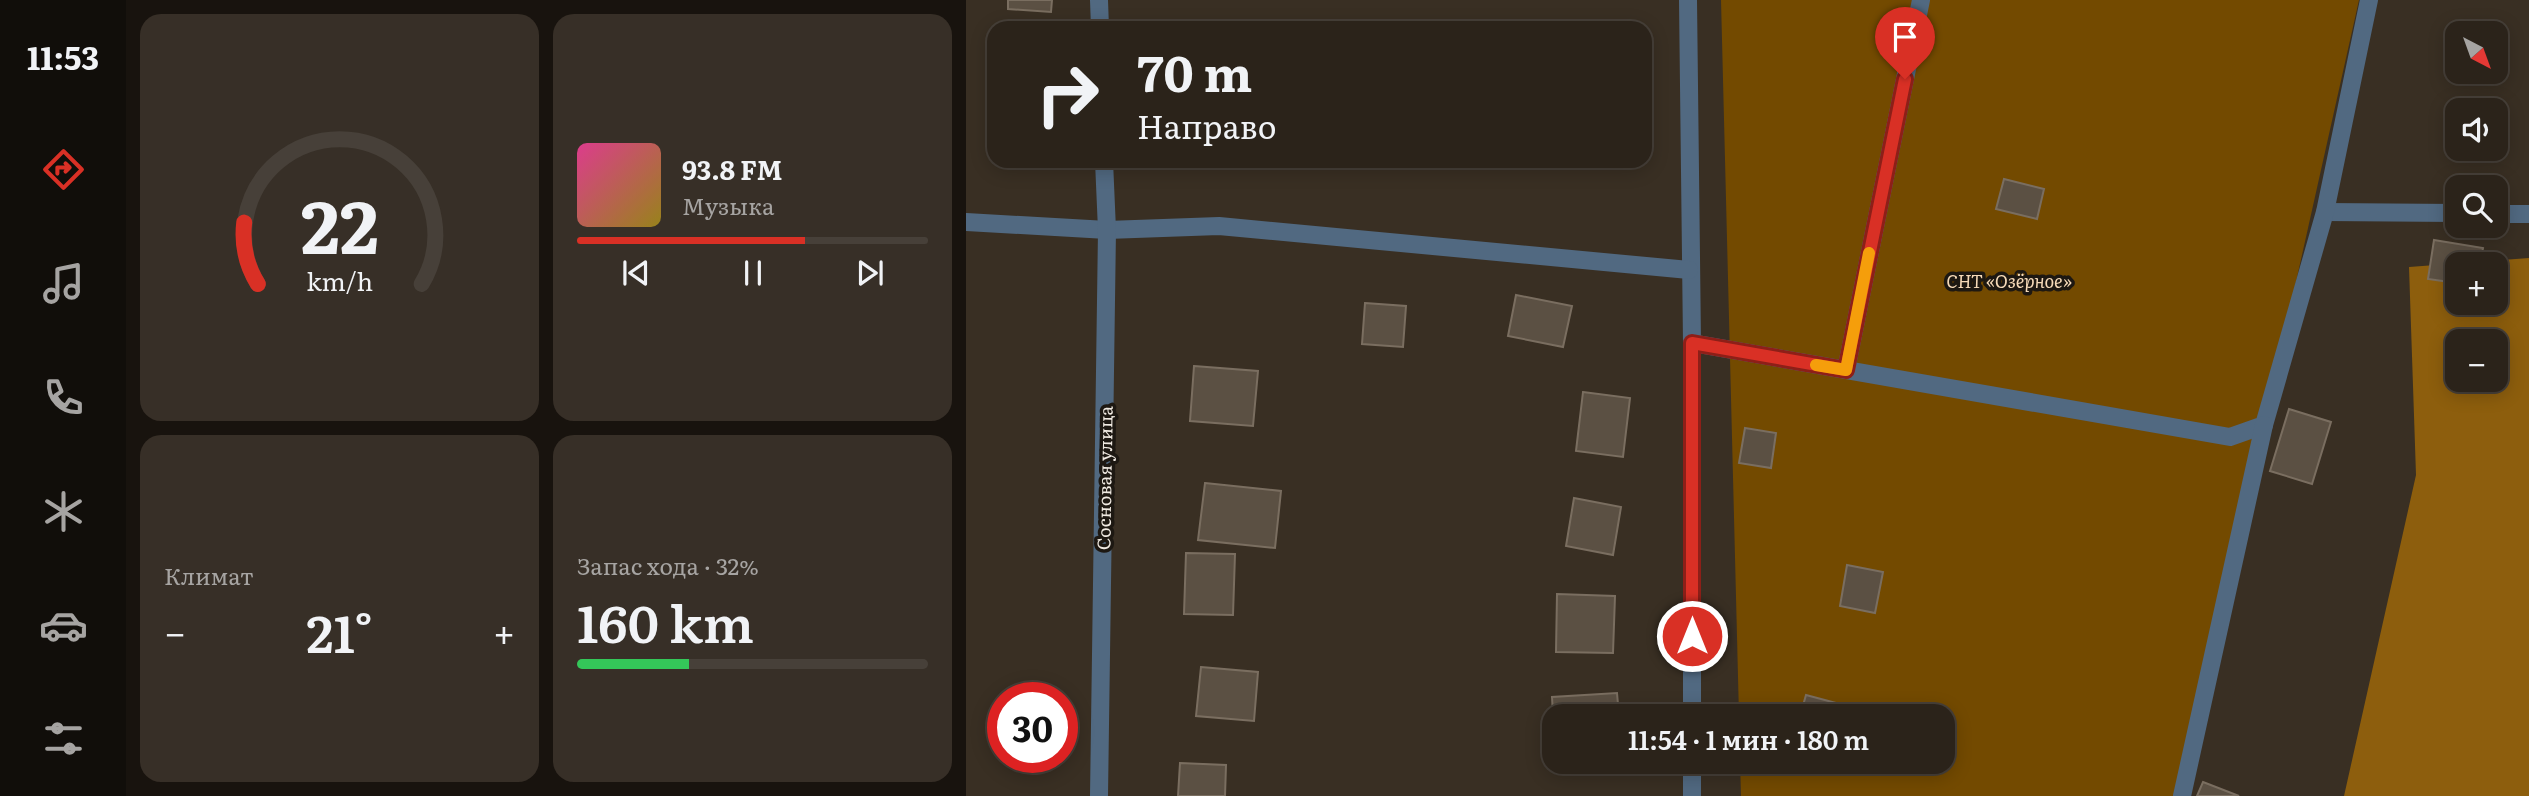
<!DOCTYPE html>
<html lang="ru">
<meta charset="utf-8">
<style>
:root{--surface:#2b231a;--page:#372f27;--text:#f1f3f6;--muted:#a6a4a2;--line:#474039;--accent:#d93025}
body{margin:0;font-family:Literata,serif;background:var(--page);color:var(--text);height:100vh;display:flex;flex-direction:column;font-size:26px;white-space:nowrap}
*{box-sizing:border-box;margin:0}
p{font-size:23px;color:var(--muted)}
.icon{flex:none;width:38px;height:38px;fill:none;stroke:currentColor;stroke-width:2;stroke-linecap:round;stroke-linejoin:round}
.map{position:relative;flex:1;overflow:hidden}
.side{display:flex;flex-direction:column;gap:14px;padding:14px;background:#18130e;width:840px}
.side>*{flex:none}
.top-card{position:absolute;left:21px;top:21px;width:665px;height:147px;border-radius:21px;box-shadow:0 4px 18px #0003,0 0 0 2px var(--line);background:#2b231a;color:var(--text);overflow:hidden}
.needle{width:46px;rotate:139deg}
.buttons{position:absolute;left:1479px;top:21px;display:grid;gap:14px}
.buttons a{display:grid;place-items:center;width:63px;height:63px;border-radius:14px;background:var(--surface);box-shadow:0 4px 18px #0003,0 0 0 2px var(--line);font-size:35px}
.speed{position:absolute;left:21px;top:682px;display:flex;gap:14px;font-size:35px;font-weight:700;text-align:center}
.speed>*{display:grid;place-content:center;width:91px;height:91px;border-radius:50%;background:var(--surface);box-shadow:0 4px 18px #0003,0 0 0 2px var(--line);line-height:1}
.speed .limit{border:10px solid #d22;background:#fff;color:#111}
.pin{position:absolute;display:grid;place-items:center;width:60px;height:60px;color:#fff;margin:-72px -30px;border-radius:50% 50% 50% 0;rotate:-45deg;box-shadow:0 0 7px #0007}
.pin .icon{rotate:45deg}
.me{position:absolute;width:77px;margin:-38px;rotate:0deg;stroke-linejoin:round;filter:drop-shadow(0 0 5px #0008)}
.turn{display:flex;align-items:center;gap:24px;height:147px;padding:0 35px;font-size:32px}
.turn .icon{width:91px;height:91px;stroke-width:2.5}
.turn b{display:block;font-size:49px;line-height:60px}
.big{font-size:52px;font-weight:600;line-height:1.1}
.side .tile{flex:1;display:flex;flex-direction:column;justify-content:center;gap:10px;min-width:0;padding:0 24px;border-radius:21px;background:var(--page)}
.side .dial{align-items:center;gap:0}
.dial svg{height:182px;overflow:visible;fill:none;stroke:var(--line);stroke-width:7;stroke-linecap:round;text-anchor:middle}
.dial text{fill:var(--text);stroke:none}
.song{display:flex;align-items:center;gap:21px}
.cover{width:84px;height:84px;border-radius:10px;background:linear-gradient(135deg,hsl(330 70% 55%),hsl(50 70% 35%))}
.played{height:7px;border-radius:4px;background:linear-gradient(90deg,var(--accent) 65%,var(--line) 65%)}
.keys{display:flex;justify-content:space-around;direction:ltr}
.heat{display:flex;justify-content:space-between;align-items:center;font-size:38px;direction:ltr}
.charge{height:10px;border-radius:5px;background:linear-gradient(90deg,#34c759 32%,var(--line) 0)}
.side .tiles{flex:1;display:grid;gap:14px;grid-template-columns:repeat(2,1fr)}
.trip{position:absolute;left:576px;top:704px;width:413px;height:70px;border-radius:21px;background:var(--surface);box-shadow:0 4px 18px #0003,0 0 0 2px var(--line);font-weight:600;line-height:70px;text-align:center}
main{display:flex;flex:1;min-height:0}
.menu{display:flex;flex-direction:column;width:126px;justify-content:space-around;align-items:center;background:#110e0a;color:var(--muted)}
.menu .icon{width:49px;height:49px}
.menu .on{color:var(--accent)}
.menu b{font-size:32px;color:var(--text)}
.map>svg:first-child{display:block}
</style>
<main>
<nav class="menu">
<b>11:53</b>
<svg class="icon on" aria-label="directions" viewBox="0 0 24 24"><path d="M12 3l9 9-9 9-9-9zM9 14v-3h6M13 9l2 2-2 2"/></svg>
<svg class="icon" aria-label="music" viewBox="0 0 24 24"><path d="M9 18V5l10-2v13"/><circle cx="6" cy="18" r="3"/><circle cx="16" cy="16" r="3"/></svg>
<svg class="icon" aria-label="phone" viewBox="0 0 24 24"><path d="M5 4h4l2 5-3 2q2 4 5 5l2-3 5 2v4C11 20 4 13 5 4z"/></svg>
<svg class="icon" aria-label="climate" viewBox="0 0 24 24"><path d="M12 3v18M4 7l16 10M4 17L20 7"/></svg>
<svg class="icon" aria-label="car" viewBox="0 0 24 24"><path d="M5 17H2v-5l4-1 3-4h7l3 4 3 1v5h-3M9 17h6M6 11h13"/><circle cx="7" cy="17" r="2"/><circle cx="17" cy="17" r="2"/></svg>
<svg class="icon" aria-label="filters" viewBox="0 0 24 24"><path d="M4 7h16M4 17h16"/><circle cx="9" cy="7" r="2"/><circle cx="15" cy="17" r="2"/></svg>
</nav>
<section class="side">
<div class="tiles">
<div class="tile dial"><svg viewBox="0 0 100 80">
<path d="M14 69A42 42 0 1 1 86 69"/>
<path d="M14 69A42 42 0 0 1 8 42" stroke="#d93025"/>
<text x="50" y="56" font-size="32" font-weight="700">22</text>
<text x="50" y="72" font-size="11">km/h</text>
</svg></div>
<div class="tile">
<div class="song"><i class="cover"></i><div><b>93.8 FM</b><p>Музыка</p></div></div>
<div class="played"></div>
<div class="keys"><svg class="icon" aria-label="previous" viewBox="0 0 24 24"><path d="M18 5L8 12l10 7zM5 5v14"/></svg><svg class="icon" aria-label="pause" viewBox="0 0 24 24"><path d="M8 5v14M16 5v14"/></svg><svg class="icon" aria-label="next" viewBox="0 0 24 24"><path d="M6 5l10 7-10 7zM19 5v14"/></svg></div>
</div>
<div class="tile"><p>Климат</p>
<div class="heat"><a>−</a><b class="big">21°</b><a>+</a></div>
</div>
<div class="tile"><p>Запас хода · 32%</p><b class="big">160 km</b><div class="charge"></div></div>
</div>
</section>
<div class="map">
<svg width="1563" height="796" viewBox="0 0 1563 796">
<rect width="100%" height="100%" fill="#392f23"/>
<!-- green -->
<polygon fill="#734a00" points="755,0 1393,0 1215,796 775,796 774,761 976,761 976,716 773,716"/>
<!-- forest -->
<path fill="#8d5e0d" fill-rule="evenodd" d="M1563,258v538h-185l72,-321 -7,-208zM1491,264h39v39h-39zM1491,341h39v39h-39z"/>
<!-- building -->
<g fill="#5b5043" stroke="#7a6e60" stroke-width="2">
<polygon points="42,0 86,0 85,12 42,9"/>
<polygon points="1038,179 1078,189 1071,219 1030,209"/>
<polygon points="1468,240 1517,248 1514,264 1491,264 1491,283 1462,279"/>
<polygon points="550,295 606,306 597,347 542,336"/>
<polygon points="399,303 440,306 437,347 396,344"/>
<polygon points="228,366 292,371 287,426 224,421"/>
<polygon points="617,392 664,398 657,457 610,451"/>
<polygon points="1323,409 1365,422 1346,484 1304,471"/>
<polygon points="779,428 810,433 805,468 773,463"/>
<polygon points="239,483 315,491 309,548 232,540"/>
<polygon points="608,498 655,507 647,555 600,546"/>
<polygon points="220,553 269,554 267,615 218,614"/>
<polygon points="881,565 917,572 909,613 874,606"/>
<polygon points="591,594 649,596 647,653 590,652"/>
<polygon points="235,667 292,672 288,721 230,716"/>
<polygon points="651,693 653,716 588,716 588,734 586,697"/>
<polygon points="840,695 870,703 867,716 834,716"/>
<polygon points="214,763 260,765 259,796 212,796"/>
<polygon points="1237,782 1273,796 1231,796"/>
</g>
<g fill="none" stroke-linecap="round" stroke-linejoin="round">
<!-- minor -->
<g stroke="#516981" stroke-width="18">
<polyline points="133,0 134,28"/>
<polyline points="722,0 726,343 726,716"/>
<polyline points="1359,212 1491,213"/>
<polyline points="1530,214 1563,214"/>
<polyline points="0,222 141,230 253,226 723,270"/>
<polyline points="726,343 1264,437 1298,425 1359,212 1403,0"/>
<polyline points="880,370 955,0"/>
<polyline points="726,761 726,796"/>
<polyline points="133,796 141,230 138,161"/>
<polyline points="1216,796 1298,425"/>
</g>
</g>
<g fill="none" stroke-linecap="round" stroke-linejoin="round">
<!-- route casing -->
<g stroke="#8d1f18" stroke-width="18">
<polyline id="route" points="726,636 726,343 880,370 939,79"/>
</g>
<!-- route -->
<use href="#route" stroke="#d93025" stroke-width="12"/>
<!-- slow -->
<polyline stroke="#f59e0b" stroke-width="12" points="850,365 880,370 903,253"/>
</g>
<g text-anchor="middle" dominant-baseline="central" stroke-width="7" stroke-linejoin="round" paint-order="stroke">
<!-- park labels -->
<g font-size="18" font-style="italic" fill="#f6dab8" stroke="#1d1812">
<text x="1043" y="280">СНТ «Озёрное»</text>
</g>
<!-- street labels -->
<g font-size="18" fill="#f0eae2" stroke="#1d1812">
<text transform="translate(138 478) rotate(-89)">Сосновая улица</text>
</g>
</g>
</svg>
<div class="buttons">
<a><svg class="needle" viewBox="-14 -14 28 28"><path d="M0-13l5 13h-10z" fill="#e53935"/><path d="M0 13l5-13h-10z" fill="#a6a4a2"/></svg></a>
<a><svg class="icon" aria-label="sound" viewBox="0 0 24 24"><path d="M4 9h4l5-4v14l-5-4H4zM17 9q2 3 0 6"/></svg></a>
<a><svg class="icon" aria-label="search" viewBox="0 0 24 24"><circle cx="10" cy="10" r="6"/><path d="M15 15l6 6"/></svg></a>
<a>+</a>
<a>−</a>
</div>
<div class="speed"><div class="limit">30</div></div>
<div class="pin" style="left:939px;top:79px;background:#d93025"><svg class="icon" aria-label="arrive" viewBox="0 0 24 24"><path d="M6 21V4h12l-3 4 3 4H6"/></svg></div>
<svg class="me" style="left:726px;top:636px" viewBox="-20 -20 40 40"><circle r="17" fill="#d93025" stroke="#fff" stroke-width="3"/><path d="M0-11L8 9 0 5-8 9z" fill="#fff"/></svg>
<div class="trip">11:54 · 1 мин · 180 m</div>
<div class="top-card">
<div class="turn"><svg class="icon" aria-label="right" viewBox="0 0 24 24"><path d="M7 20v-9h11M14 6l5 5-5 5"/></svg><div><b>70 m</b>Направо</div></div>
</div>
</div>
</main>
